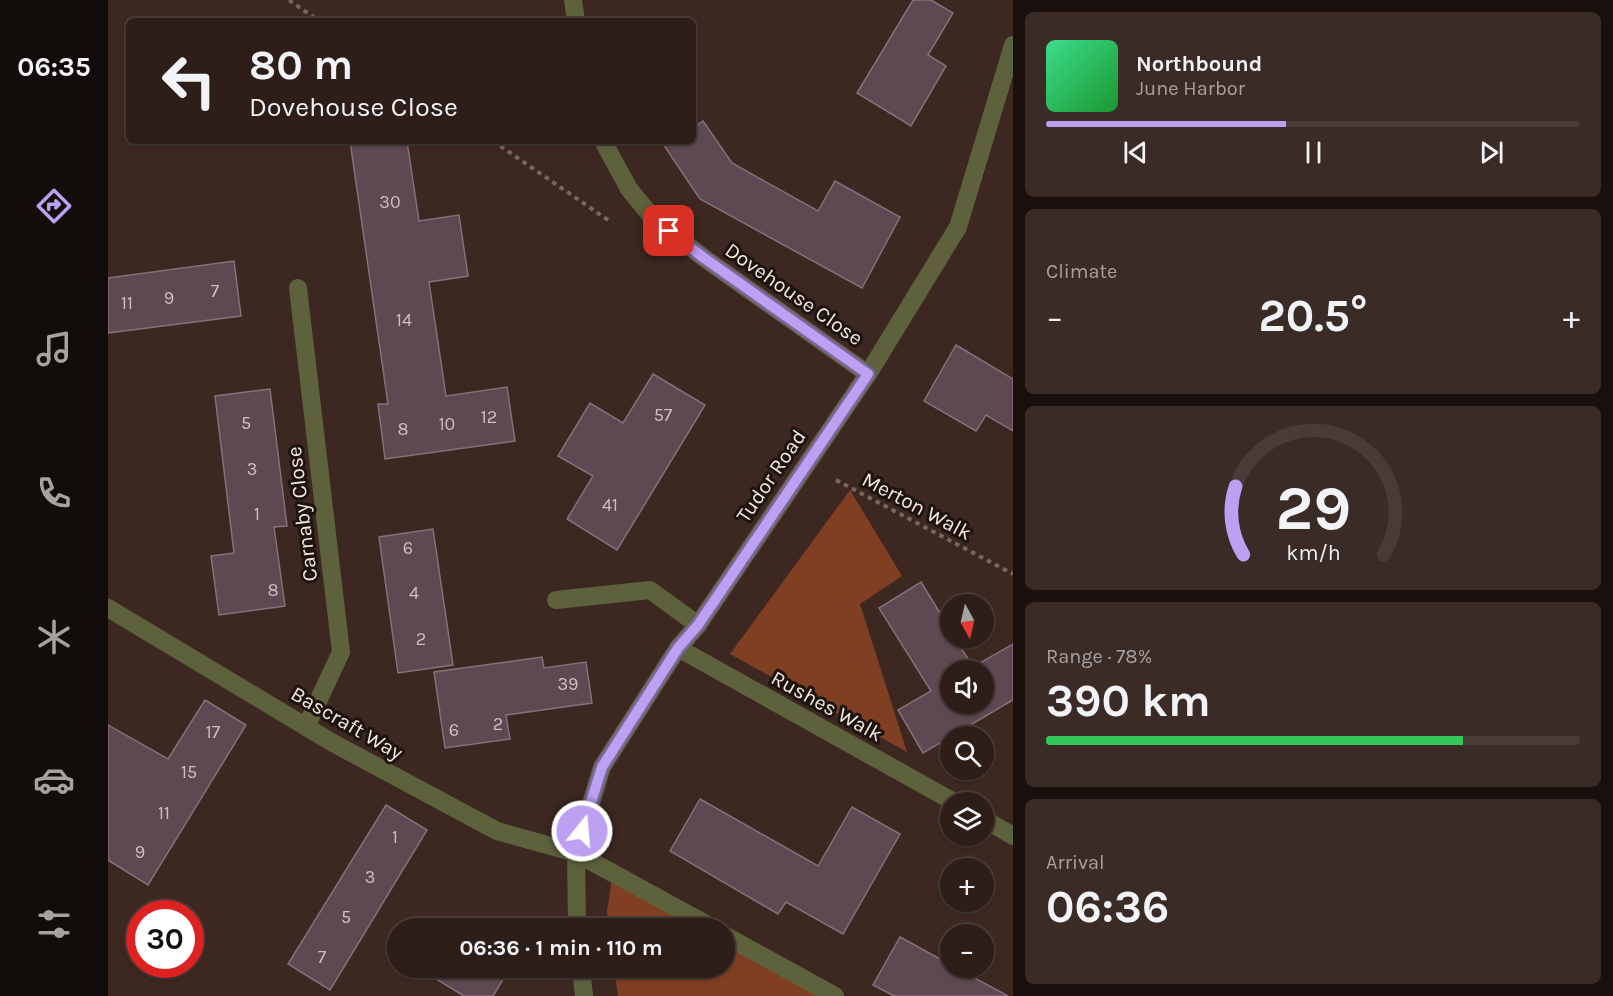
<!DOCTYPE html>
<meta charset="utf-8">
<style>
:root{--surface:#2e1e19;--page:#3a2b26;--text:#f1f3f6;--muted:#a7a2a2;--line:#493c38;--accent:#bca0f2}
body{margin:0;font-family:Karla,sans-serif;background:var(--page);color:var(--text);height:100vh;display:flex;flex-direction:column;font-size:22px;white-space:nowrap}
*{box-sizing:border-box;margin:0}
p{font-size:20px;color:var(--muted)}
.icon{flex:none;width:33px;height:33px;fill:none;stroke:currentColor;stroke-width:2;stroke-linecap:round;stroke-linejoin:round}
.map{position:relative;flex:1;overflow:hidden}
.details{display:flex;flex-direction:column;gap:12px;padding:12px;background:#19100e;width:600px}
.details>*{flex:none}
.banner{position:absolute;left:18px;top:18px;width:570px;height:126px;border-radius:9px;box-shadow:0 2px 4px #0004,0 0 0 2px var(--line);background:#2e1e19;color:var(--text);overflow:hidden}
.needle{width:39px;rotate:172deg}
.controls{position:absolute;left:832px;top:594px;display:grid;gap:12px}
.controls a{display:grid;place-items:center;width:54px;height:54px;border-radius:50%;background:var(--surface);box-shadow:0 2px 4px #0004,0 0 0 2px var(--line);font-size:30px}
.speed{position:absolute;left:18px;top:900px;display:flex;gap:12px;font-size:30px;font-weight:700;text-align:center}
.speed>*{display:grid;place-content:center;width:78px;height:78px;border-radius:50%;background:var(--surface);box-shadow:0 2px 4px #0004,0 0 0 2px var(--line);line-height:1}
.speed .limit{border:9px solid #d22;background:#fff;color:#111}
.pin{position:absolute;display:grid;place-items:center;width:51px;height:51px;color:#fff;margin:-26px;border-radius:12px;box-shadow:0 3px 9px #0006}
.me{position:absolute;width:66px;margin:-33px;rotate:17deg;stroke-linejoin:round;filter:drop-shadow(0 0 4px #0008)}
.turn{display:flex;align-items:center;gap:21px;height:126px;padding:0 24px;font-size:27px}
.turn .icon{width:78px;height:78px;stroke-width:2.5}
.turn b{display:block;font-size:42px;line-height:51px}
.big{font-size:45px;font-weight:700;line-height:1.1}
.details .tile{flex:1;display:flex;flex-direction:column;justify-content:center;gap:9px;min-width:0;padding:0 21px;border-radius:9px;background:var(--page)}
.details .dial{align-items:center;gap:0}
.dial svg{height:156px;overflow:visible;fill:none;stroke:var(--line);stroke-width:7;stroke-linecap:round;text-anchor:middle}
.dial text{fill:var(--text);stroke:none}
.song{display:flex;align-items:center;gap:18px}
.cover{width:72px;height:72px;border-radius:9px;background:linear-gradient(135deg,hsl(150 70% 55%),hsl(130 70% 35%))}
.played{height:6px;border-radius:3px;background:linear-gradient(90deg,var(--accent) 45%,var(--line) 45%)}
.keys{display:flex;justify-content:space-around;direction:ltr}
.heat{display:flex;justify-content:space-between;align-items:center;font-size:33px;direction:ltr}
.charge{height:9px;border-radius:4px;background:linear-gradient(90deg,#34c759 78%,var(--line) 0)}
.trip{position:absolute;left:279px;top:918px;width:348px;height:60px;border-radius:30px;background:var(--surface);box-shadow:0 2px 4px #0004,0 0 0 2px var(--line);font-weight:700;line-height:60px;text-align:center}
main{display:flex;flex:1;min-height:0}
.dock{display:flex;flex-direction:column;width:108px;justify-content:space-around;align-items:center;background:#120c0a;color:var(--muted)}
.dock .icon{width:42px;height:42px}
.dock .selected{color:var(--accent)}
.dock b{font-size:27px;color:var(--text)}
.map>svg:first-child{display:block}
</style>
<main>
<nav class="dock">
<b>06:35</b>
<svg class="icon selected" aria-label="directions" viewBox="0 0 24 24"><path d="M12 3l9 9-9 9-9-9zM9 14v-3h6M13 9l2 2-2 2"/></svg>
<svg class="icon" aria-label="music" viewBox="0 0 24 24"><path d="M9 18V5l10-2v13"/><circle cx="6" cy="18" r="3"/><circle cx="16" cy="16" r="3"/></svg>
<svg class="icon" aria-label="phone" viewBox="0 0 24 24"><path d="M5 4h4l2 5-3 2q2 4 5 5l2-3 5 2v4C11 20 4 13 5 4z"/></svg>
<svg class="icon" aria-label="climate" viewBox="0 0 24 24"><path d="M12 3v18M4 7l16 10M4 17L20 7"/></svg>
<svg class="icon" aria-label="car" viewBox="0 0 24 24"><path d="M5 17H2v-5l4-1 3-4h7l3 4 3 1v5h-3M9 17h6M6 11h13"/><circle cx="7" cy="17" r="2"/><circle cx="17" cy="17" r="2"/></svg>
<svg class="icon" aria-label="filters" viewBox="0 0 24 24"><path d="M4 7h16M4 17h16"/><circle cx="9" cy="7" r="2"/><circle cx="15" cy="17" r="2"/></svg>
</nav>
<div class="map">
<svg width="905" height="996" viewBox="0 0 905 996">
<rect width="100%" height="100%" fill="#3d2821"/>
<!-- green -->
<g fill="#803e23">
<polygon points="742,490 794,576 752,604 799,752 622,654"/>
<polygon points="504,878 594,928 501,928 499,912"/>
<polygon points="617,941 715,996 510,996 506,968 616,968"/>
</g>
<!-- building -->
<g fill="#5e4852" stroke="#876f7b" stroke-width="1.5" fill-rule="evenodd">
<polygon points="805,0 823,0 845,13 820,55 838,66 803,126 749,93"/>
<polygon points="595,121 624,163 710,211 727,181 792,217 754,288 592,199 557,147 565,141 585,141 585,128"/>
<polygon points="242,141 299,141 311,221 351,215 360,276 321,282 338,396 399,387 407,441 277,459 270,404 280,404"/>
<polygon points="126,261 133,316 0,333 0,278"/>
<polygon points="848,345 905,379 905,431 878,415 868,431 816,401"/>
<polygon points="545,374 597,405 509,550 459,519 485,476 450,456 482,403 515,423"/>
<polygon points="162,389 179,526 166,527 177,606 111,615 103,556 126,553 107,396"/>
<polygon points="325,529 345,665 290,673 271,537"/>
<path d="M813,582l30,49v7h4l18,29 40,-23v56l-90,53 -25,-43 33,-19 -52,-83zM843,670h33v34h-33z"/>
<polygon points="434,657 436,668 478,662 484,703 398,715 402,739 337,748 326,672"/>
<polygon points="97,700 138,725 40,885 0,860 0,725 60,759"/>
<polygon points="592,799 710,866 744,807 792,834 735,934 678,902 670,914 562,851"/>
<polygon points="278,805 319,830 222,990 180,964"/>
<polygon points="792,937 843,965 843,968 848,968 900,996 786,996 765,985"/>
<polygon points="325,968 402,968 385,996 356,996 320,974"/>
</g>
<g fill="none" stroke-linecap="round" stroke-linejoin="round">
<!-- path -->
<g stroke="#78665f" stroke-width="4" stroke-dasharray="4.5 4.5" stroke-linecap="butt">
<polyline points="181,0 211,21"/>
<polyline points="385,141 500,220"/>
<polyline points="728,480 905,574"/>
</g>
<!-- lane -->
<g stroke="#5d623c" stroke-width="18">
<polyline points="448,600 542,590 590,625"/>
<polyline points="468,853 605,928"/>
<polyline points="616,935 727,996"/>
</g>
<!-- street -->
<g stroke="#5d623c" stroke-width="18">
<polyline points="465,0 468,21"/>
<polyline points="495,141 521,189 544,217 596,258 760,374"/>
<polyline points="190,288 233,652 198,727"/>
<polyline points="0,608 225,743 389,831 468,853"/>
<polyline points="570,648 846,802"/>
<polyline points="876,819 905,836"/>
<polyline points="469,928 468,853 494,767 570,648 590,625 760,374 850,227 905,45"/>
<polyline points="473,968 476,996"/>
</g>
</g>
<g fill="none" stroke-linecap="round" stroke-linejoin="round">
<!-- route casing -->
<g stroke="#7a689d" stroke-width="15">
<polyline id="route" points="474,831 494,767 570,648 590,625 760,374 596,258 561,231"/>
</g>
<!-- route -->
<use href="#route" stroke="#bca0f2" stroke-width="10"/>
</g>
<g text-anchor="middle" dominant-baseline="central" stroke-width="6" stroke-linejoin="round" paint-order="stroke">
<!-- number labels -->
<g font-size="18" fill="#cfbfbd">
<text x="282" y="202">30</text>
<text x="107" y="291">7</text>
<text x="61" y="298">9</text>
<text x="19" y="303">11</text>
<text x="296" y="320">14</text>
<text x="555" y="415">57</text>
<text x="381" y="417">12</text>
<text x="138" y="423">5</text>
<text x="339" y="424">10</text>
<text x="295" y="429">8</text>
<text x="144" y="469">3</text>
<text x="502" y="505">41</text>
<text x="149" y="514">1</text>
<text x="300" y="548">6</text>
<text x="165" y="590">8</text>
<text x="306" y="593">4</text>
<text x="313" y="639">2</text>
<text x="460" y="684">39</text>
<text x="390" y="724">2</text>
<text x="346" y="730">6</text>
<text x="105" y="732">17</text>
<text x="81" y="772">15</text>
<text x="56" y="813">11</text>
<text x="287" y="837">1</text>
<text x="32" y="852">9</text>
<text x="262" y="877">3</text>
<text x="238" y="917">5</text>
<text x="214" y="957">7</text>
</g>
<!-- street labels -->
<g font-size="21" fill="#f5e7e1" stroke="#1d1410">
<text transform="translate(686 294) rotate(35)">Dovehouse Close</text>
<text transform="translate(663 476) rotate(-56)">Tudor Road</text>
<text transform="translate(809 506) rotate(28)">Merton Walk</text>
<text transform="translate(194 514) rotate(-97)">Carnaby Close</text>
<text transform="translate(719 706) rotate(29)">Rushes Walk</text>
<text transform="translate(239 723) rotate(30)">Bascraft Way</text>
</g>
</g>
</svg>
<div class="controls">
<a><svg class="needle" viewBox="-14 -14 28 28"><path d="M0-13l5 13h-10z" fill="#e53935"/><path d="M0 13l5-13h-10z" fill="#a7a2a2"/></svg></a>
<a><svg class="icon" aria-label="sound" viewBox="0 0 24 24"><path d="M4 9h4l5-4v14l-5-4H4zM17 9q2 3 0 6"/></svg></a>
<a><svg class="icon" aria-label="search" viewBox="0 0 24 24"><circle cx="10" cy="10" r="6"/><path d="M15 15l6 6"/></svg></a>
<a><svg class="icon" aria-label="layers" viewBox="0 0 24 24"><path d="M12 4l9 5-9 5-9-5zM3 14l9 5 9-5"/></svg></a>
<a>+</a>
<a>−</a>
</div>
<div class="speed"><div class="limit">30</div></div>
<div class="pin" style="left:561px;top:231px;background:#d93025"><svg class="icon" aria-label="arrive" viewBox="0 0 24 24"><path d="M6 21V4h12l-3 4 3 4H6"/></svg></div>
<svg class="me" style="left:474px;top:831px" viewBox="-20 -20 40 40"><circle r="17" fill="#bca0f2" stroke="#fff" stroke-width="3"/><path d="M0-11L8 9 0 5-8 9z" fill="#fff"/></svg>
<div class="trip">06:36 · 1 min · 110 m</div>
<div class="banner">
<div class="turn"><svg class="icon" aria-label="left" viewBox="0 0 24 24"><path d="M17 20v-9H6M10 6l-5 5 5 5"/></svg><div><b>80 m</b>Dovehouse Close</div></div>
</div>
</div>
<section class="details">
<div class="tile">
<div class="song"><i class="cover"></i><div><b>Northbound</b><p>June Harbor</p></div></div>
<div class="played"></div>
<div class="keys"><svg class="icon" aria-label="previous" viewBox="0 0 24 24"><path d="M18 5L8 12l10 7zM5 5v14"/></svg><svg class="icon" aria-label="pause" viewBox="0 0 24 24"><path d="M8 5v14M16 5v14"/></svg><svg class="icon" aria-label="next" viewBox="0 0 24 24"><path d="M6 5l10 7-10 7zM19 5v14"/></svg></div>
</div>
<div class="tile"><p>Climate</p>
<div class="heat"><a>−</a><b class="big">20.5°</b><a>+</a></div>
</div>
<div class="tile dial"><svg viewBox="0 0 100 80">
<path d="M14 69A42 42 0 1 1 86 69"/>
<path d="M14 69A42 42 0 0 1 10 34" stroke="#bca0f2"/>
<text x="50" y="56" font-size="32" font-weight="700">29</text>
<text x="50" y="72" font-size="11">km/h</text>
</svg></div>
<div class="tile"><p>Range · 78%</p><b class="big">390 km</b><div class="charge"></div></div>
<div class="tile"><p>Arrival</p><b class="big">06:36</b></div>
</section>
</main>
